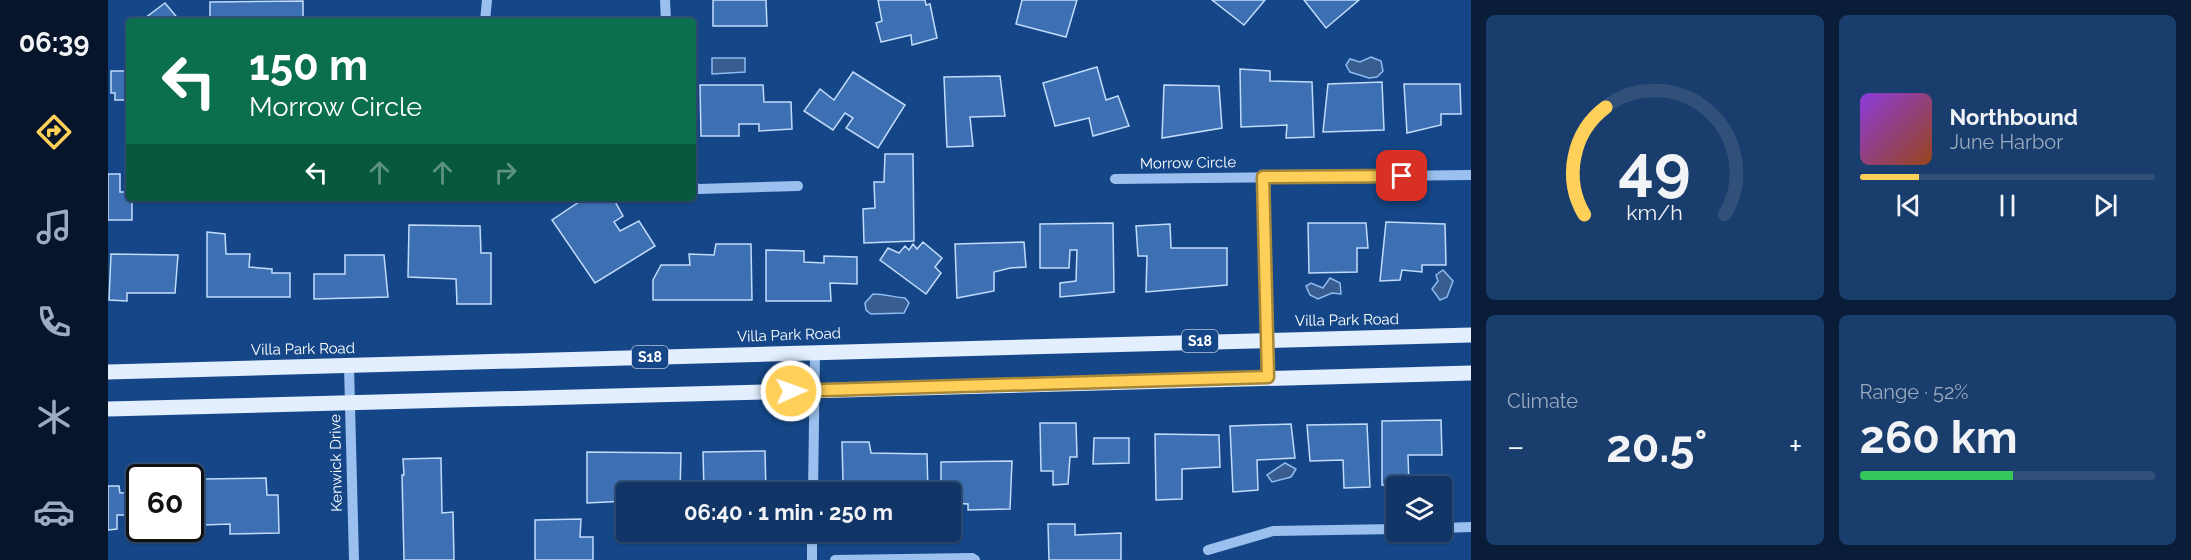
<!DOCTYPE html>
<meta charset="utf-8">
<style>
:root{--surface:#103566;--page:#193d6c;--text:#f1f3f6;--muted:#9cabbf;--line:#30507a;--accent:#ffd059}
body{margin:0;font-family:Raleway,sans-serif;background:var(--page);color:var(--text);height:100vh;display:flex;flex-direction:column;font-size:22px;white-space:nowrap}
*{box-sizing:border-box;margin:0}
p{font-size:20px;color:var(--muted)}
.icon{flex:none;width:33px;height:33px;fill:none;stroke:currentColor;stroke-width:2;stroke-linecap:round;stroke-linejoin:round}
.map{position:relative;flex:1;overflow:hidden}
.sheet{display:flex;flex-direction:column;gap:15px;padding:15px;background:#091d38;width:720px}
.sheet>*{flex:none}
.banner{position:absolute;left:18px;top:18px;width:570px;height:183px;border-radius:6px;box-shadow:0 2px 4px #0004,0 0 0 2px var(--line);background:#0b6e4f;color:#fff;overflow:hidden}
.controls{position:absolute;left:1278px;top:476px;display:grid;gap:12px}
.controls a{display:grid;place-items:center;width:66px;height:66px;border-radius:6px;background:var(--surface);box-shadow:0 2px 4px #0004,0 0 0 2px var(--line);font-size:30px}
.speed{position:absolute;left:18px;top:464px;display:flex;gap:12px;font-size:30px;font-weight:700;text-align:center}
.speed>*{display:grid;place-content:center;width:78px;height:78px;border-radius:50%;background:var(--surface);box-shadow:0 2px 4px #0004,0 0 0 2px var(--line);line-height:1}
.speed .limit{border:3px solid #111;border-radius:9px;background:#fff;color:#111}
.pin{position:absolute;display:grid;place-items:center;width:51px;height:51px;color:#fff;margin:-26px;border-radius:12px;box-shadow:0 3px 9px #0006}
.me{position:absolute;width:66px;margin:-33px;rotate:88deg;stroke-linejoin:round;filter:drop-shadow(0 0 4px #0008)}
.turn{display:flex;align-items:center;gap:21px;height:126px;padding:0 24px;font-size:27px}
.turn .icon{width:78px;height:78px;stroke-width:2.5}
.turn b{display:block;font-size:42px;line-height:51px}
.lanes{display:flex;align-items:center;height:57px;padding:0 24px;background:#0003;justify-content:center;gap:30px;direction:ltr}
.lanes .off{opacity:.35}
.big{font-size:45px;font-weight:700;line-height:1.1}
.sheet .card{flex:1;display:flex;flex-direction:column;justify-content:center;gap:9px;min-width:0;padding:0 21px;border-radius:9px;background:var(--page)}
.sheet .dial{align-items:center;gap:0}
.dial svg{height:156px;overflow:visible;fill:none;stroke:var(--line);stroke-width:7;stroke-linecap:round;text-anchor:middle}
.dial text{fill:var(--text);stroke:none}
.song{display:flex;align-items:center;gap:18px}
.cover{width:72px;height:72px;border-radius:9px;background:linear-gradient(135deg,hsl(270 70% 55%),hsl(20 70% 35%))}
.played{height:6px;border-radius:3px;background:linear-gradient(90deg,var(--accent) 20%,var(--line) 20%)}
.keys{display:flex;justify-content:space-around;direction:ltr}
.heat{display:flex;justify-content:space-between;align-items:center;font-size:33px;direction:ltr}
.charge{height:9px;border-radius:4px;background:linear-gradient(90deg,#34c759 52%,var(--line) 0)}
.sheet .tiles{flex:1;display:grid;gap:15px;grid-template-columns:repeat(2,1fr)}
.trip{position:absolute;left:508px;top:482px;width:345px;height:60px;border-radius:6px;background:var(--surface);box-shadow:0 2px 4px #0004,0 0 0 2px var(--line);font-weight:700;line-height:60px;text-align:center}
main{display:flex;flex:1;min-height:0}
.dock{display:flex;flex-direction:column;width:108px;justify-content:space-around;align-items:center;background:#061529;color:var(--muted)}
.dock .icon{width:42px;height:42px}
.dock .selected{color:var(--accent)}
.dock b{font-size:27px;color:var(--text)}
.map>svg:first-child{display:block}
</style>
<main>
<nav class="dock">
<b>06:39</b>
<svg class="icon selected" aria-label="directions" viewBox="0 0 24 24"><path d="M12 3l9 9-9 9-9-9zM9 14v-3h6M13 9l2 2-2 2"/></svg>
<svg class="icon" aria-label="music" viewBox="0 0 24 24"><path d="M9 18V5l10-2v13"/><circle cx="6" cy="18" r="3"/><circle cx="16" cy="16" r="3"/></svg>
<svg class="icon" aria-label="phone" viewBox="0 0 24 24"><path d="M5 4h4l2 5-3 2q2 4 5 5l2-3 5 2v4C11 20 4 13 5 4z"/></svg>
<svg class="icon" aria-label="climate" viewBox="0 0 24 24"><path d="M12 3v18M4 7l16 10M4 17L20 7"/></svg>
<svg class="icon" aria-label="car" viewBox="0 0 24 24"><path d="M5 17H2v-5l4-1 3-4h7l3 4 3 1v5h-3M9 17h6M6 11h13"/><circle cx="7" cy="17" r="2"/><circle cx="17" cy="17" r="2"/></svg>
</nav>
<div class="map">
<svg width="1363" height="560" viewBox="0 0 1363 560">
<rect width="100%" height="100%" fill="#154788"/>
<!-- water -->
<g fill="#385d8e" stroke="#8dbbf2" stroke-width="1.5">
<polygon points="1263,57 1273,61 1275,71 1269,77 1261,78 1242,72 1238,65 1242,59 1252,62"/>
<polygon points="604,58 637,58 637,72 604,74"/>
<polygon points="1335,270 1345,281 1339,297 1332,300 1324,289 1330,281 1328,275"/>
<polygon points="1222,278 1232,283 1233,294 1224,293 1210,299 1202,295 1198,286 1203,283 1215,288"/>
<path d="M765,294c11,0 21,3 32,4l4,5 -5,10 -33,1 -5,-4 -1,-7z"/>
<polygon points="1177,463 1188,469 1183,477 1164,482 1159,475"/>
</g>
<!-- building -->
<g fill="#3d70b2" stroke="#c1dbfb" stroke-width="1.5">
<polygon points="605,0 658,0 659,26 605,26"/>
<polygon points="770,0 817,0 818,5 822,4 829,38 804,45 803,35 773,42 768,23 774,21"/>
<polygon points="914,0 969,0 958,37 908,24"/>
<polygon points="1104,0 1157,0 1136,25"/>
<polygon points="1196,0 1251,0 1218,28"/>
<polygon points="195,1 195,21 102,21 102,2"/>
<polygon points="57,3 72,21 33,21"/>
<polygon points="989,67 998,100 1010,96 1021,126 985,136 981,118 947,126 935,83"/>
<polygon points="1132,69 1162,71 1162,81 1204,82 1206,137 1178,138 1179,125 1133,127"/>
<polygon points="3,71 21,71 21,100 7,100 7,93 3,93"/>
<polygon points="745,72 797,105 770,148 738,128 745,118 737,113 725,130 696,111 712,89 726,100"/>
<polygon points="892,76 897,116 862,117 865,146 839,147 836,77"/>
<polygon points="1274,82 1276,130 1215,132 1220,84"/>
<polygon points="1296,84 1352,84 1353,114 1333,114 1333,125 1299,133"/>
<polygon points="592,85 655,85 656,102 683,102 684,129 651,131 651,124 631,124 631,136 593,136"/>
<polygon points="1056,85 1111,86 1114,128 1054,138"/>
<polygon points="777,154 805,154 806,241 756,243 755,209 767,208 766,182 776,182"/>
<polygon points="0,174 12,174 12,192 21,192 21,198 24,198 24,220 0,220"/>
<polygon points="477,198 505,198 515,216 506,222 512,231 531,221 547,246 487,283 444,220"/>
<polygon points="1278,222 1337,224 1338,265 1314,265 1314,272 1294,270 1292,280 1272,281"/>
<polygon points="1005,223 1006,292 952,297 952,283 968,281 969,250 962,250 961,268 932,268 932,224"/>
<polygon points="1200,223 1258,223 1260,248 1249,248 1249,272 1201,273"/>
<polygon points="1062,224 1063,248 1119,248 1119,285 1038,292 1039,256 1030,256 1028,226"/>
<polygon points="301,225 372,226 373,253 383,253 383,304 349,304 348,279 300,277"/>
<polygon points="99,232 117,234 118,254 142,254 141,267 164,269 164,273 182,273 182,297 99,297"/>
<polygon points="815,242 834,258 827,267 833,273 818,294 772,260 780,248 791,253 797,246 801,250 805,244 809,249"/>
<polygon points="916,242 918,267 902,268 886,272 886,291 849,298 847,244"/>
<polygon points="608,244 643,244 644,300 545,300 545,280 553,265 582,265 581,254 606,255"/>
<polygon points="658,250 696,251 696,262 716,263 716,256 749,257 749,284 722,283 723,301 658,301"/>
<polygon points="3,254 70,255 67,293 19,293 19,301 1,300"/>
<polygon points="237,255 276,255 280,297 206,299 206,274 237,274"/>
<polygon points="1333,420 1334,455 1300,455 1301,485 1274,485 1274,421"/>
<polygon points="932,423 968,423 969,457 962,457 960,484 945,485 945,471 933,471"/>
<polygon points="1183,424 1187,458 1149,460 1150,490 1125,492 1122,426"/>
<polygon points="1259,424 1262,487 1236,488 1235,460 1202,461 1199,425"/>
<polygon points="1047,434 1111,435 1112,467 1074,469 1074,499 1048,500"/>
<polygon points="986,438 1021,438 1021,463 985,464"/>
<polygon points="734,442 761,442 763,453 819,454 820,492 758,492 757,483 735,482"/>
<polygon points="657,451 658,492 596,492 595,452"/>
<polygon points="479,452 573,453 572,492 519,492 519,501 479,503"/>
<polygon points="333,458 334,513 345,512 346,560 296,560 294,475 296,475 295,459"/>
<polygon points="904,461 902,509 860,510 860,504 843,503 843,492 833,492 833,462"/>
<polygon points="158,478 159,495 170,495 171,533 122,534 122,524 95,525 94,479"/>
<polygon points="0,486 11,486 12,493 32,492 32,519 26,519 26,515 9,515 9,529 0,530"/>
<polygon points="473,519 472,537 485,537 485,560 427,560 427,520"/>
<polygon points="940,524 967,524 967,535 1013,533 1013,560 941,560"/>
</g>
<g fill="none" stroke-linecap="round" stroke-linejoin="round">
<!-- minor -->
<g stroke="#9bc0ef" stroke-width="10">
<polyline points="557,0 558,21"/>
<polyline points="377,21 379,0"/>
<polyline points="1155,177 1160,377"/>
<polyline points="1007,179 1363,175"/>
<polyline points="585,186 590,189 690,186"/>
<polyline points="241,366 246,560"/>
<polyline points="705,492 707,352"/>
<polyline points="1334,528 1363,527"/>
<polyline points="1100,550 1165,531 1288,529"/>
<polyline points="704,560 704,531"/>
<polyline points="727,560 864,558 867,560"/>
</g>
<!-- major -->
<g stroke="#e3eeff" stroke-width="15">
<polyline points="0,372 1363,335"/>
<path d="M0,409c454,-8 909,-27 1363,-36"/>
</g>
</g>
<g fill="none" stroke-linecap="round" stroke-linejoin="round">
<!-- route casing -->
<g stroke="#a6873a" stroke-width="15">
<polyline id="route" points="683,391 1160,377 1155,177 1294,176"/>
</g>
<!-- route -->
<use href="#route" stroke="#ffd059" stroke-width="10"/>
</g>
<g text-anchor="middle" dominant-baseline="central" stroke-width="6" stroke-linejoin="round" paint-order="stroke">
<!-- shield labels -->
<g fill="#154788" stroke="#b9c8db" stroke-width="1.5">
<rect x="1074" y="330" width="36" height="22" rx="4.5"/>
<rect x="524" y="346" width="36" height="22" rx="4.5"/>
</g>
<g font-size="14" font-weight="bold" fill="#fff">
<text x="1092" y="341">S18</text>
<text x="542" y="357">S18</text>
</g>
<!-- street labels -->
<g font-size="15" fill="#fff" stroke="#154788">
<text transform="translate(1080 163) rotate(-1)">Morrow Circle</text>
<text transform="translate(1239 320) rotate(-1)">Villa Park Road</text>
<text transform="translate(681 335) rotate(-2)">Villa Park Road</text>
<text transform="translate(195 349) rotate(-1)">Villa Park Road</text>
<text transform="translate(228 463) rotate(-91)">Kenwick Drive</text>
</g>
</g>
</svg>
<div class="controls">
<a><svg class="icon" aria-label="layers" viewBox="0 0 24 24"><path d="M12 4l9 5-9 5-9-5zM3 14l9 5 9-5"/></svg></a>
</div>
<div class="speed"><div class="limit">60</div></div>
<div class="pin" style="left:1294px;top:176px;background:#d93025"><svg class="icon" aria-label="arrive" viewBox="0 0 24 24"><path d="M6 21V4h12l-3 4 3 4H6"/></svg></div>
<svg class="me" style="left:683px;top:391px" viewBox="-20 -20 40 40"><circle r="17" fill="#ffd059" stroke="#fff" stroke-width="3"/><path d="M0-11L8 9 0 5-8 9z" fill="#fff"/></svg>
<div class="trip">06:40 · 1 min · 250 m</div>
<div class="banner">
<div class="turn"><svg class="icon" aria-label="left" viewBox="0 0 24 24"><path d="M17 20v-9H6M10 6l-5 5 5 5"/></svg><div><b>150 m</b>Morrow Circle</div></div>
<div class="lanes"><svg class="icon" aria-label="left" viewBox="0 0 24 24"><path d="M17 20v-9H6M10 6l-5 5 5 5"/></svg><svg class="icon off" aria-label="ahead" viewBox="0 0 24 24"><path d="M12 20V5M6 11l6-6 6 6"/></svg><svg class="icon off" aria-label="ahead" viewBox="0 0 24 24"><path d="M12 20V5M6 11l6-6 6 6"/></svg><svg class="icon off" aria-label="right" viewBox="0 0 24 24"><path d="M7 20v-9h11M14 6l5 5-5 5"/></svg></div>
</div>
</div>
<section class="sheet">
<div class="tiles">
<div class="card dial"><svg viewBox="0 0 100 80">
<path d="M14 69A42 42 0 1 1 86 69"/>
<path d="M14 69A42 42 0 0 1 25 14" stroke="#ffd059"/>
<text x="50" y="56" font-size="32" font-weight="700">49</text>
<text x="50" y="72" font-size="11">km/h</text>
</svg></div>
<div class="card">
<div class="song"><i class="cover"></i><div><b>Northbound</b><p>June Harbor</p></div></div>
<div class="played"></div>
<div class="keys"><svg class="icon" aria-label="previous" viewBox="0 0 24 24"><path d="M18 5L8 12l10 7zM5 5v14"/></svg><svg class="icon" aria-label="pause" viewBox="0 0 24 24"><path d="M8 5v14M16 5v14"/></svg><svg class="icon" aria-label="next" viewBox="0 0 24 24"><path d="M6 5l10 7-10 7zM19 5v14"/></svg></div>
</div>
<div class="card"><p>Climate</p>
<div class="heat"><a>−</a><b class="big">20.5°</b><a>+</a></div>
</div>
<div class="card"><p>Range · 52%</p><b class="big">260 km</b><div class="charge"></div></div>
</div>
</section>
</main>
